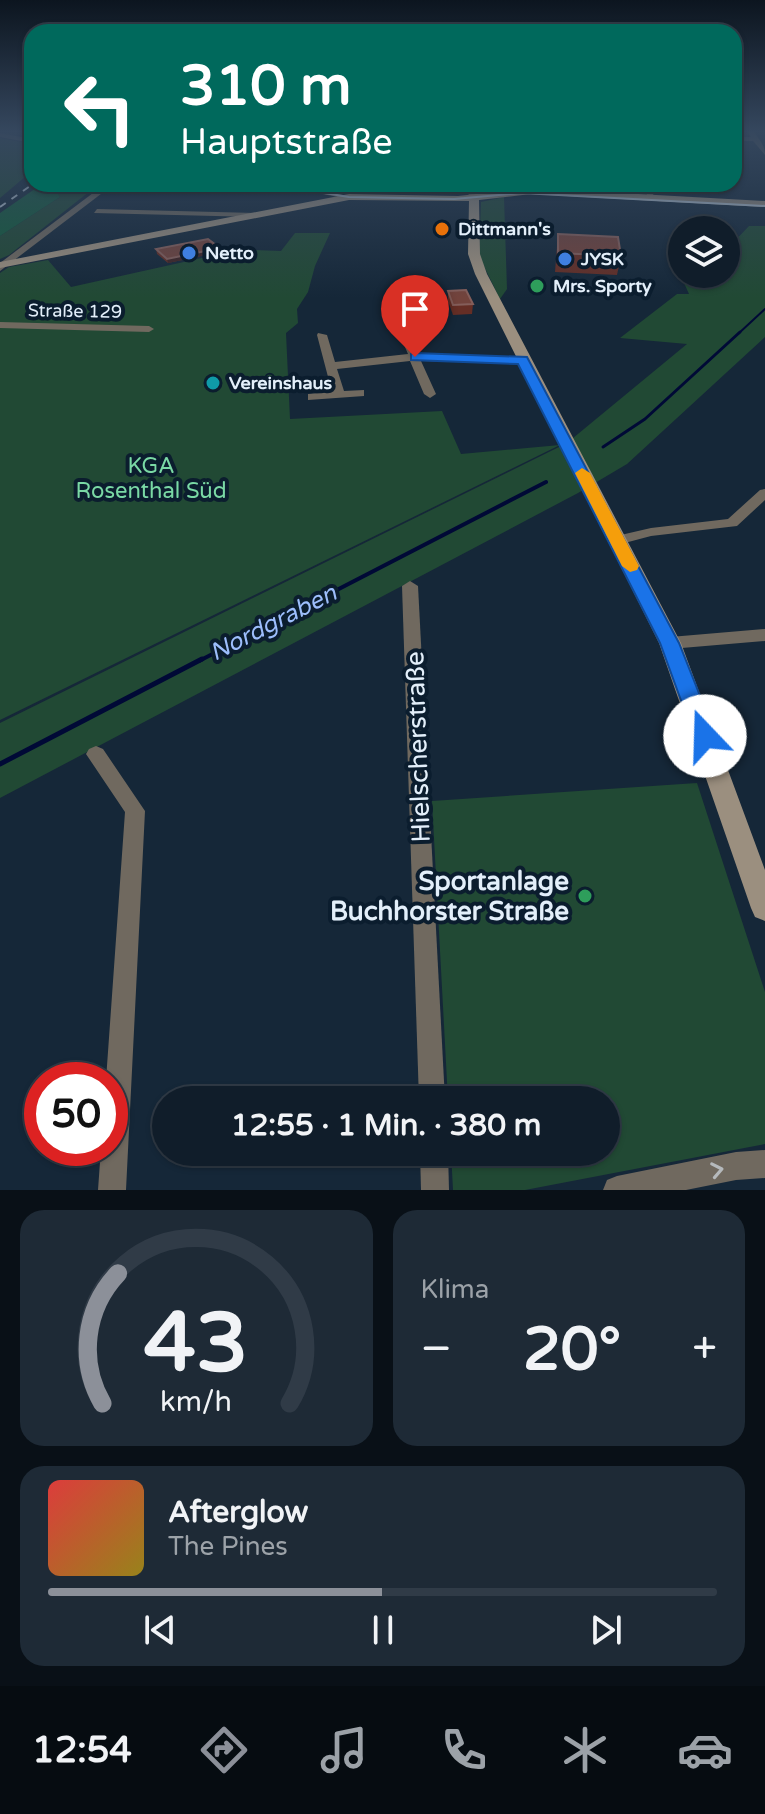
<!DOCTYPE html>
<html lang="de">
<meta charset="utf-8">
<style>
:root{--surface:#101d2a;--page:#1e2a36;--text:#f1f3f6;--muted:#9ca2a8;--line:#303b47;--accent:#8c9099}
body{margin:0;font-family:"Varela Round",sans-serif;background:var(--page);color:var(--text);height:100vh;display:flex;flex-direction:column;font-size:30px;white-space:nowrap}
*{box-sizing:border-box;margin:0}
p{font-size:26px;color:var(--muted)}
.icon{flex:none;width:44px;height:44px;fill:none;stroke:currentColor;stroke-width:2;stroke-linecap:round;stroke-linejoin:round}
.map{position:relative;height:1190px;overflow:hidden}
.drawer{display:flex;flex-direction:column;gap:20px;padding:20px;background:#091017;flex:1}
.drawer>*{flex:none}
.hud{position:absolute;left:24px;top:24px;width:718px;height:168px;border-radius:24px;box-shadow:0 2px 6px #0004,0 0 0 2px var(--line);background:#00695c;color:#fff;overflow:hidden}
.fabs{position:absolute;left:668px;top:216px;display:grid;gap:16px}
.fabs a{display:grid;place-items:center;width:72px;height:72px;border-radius:50%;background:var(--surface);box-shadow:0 2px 6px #0004,0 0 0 2px var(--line);font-size:40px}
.speed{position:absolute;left:24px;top:1062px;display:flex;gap:16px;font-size:40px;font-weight:700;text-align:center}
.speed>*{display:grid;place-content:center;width:104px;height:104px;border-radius:50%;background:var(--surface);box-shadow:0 2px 6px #0004,0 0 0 2px var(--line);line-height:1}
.speed .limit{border:12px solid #d22;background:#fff;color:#111}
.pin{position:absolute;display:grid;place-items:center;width:68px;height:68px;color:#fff;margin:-82px -34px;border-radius:50% 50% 50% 0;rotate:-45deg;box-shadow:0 0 8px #0007}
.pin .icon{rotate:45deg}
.me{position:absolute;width:88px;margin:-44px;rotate:339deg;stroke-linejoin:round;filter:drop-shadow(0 0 6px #0008)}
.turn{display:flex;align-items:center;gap:28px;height:168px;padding:0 24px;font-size:36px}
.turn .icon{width:104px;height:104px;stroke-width:2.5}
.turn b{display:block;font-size:56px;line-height:68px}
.big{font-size:60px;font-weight:700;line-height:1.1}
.drawer .widget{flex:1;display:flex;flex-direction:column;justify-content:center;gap:12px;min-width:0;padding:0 28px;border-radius:24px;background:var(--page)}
.drawer .dial{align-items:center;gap:0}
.dial svg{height:208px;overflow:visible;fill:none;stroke:var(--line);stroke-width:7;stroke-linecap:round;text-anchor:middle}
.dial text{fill:var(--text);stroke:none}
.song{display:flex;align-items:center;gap:24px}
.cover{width:96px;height:96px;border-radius:12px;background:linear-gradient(135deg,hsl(0 70% 55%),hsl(50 70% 35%))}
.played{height:8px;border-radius:4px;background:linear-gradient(90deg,var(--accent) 50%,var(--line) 50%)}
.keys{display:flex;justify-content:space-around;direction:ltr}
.heat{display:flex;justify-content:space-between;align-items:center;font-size:44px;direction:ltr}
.drawer .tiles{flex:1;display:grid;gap:20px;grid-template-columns:1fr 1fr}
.widget:last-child{grid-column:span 2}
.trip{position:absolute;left:152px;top:1086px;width:468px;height:80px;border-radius:40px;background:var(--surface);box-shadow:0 2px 6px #0004,0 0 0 2px var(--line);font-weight:700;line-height:80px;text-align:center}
.tabs{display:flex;height:128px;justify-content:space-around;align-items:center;background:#060c11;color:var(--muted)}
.tabs .icon{width:56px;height:56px}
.tabs .active{color:var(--accent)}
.tabs b{font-size:36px;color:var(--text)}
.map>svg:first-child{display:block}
</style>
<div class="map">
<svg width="765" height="1190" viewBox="0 0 765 1190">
<rect width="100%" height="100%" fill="#152738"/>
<!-- green -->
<g fill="#214934">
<polygon points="0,138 32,144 32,171 0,198"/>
<polygon points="99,184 9,255 0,259 0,236 60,197 55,191 58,186"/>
<polygon points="504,197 507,289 500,299 479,256 481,202"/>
<polygon points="749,226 765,226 765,337 627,464 578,493 0,798 0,723 567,443 687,344 620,338 677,294 689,294 680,274 726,274 726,250"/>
<polygon points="295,233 330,233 315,266 308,292 297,309 298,323 286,333 290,419 442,411 461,454 560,445 0,720 0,273 9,267 48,260 71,287 229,252 226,249 281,251"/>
<polygon points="697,783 765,992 765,1144 525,1190 453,1190 451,1152 606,1152 606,1100 448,1100 432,801"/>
</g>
<!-- forest -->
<polygon fill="#135b3a" points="42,184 72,184 58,186 56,191 60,197 0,236 0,213"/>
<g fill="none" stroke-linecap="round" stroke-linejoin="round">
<!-- stream-far3 -->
<polyline stroke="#000936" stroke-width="2" points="738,334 765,309"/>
<!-- stream-far2 -->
<polyline stroke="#000936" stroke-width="3" points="603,447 645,419 740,332"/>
<!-- stream-far1 -->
<polyline stroke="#000936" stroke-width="4" points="199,661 546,482"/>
<!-- stream -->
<polyline stroke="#000936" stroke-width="5" points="0,764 202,659"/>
<!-- minor -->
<g fill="#70695f" fill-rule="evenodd">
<path d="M747,131h6c6,8 12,14 12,24l-12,-14h-19v-4h17z"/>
<polygon points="0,133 32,139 32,143 0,137"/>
<polygon points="105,184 114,184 0,271 0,263"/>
<polygon points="269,184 287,184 353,197 349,199"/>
<polygon points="643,184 651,184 654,198 648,198"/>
<polygon points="97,209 258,213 262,215 258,217 94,213"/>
<polygon points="0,322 149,326 154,329 149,332 0,328"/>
<polygon points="404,330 409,333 418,354 523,357 529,360 523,363 421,361 436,394 430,398 424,394 410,361 337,369 344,391 364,390 364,396 308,400 308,394 332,392 317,335 318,333 327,335 335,362 408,354 399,333"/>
<polygon points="765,489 765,500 737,526 651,536 617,545 610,540 612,537 651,528 728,519 760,490"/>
<polygon points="410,581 418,586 445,1100 419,1100 402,586"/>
<polygon points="765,629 765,641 670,649 664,647 662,643 664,639 670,637"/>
<polygon points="96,746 103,749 145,811 126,1190 98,1190 101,1148 110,1148 110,1080 106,1080 125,812 86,754 89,749"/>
<polygon points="765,1150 765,1178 736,1180 686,1190 603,1190 607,1180 617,1176 736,1152"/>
<polygon points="420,1152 448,1152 449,1190 421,1190"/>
</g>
<!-- tertiary -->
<polygon fill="#70695f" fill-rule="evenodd" points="467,184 477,184 478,199 469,197"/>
<!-- secondary -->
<polygon fill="#9b8f7f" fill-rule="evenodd" points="531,188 765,201 765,207 531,194 479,200 480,254 487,274 681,643 765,870 765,921 755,917 751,908 659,643 475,274 468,254 469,201 349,200 0,268 0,262 349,194 458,196"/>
<!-- tram -->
<polyline stroke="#bdcad6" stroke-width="2" points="269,184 349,197 454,199 521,193 765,206"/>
<!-- rail -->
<polyline stroke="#bdcad6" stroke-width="2" stroke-dasharray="7 7" stroke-linecap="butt" points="0,207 33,184"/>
</g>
<!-- wall -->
<g fill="#652e25">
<polygon points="558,234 621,256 617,275 555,272"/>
<polygon points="156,249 220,252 168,263 157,254"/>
<polygon points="448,291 473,304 472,314 453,315 448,301"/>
</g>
<!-- shaded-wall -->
<polygon fill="#3f2323" points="220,248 220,252 168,263 167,259"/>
<!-- building -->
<g fill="#72433c" stroke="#845e5a" stroke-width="2">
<polygon points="558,234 618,237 621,256 558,253"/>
<polygon points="208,239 220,248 167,259 156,249"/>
<polygon points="466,290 473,304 453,305 448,291"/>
</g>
<!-- one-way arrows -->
<defs><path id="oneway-chevron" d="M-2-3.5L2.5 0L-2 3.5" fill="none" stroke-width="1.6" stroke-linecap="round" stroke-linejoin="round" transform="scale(2)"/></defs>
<use stroke="#b5b9bc" href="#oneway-chevron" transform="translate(717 1170) rotate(-11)"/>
<!-- sky -->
<linearGradient id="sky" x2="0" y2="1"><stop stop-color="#0c151f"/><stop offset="0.44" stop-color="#35475e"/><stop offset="1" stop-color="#35475e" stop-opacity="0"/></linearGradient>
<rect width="765" height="298" fill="url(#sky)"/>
<!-- route -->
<polygon fill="#1a73e8" stroke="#114b97" stroke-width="2" points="415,353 527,357 679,643 716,736 713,741 705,744 697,741 694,736 660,643 518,364 411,360 411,354"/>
<!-- slow -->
<polygon fill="#f59e0b" points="582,468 590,473 639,566 637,570 630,572 622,566 575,473"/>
<!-- markers -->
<circle fill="#e8710a" stroke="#0b1d2e" stroke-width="3" cx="442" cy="229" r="8"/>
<g fill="#3f7fe0" stroke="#0b1d2e" stroke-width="3">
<circle cx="189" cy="253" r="8"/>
<circle cx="565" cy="259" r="8"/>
</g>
<g fill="#2e9e5b" stroke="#0b1d2e" stroke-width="3">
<circle cx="537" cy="286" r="8"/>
<circle cx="585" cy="896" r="8"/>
</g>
<circle fill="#0f9aa8" stroke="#0b1d2e" stroke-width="3" cx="213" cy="383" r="8"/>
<g text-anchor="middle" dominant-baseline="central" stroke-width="8" stroke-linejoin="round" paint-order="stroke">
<!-- far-poi labels -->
<g font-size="18" font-weight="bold" fill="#e3effa" stroke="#0b1d2e" text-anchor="start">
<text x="458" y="229">Dittmann's</text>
<text x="205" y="253">Netto</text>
<text x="581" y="259">JYSK</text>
<text x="553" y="286">Mrs. Sporty</text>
<text x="229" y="383">Vereinshaus</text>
</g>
<!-- far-street labels -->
<g font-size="18" fill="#e3effa" stroke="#0b1d2e">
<text transform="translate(75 311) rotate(1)">Straße 129</text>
</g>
<!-- park labels -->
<g font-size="22" fill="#7ad9a5" stroke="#0b1d2e">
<text x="151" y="466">KGA<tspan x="151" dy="25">Rosenthal Süd</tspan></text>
</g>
<!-- water labels -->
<g font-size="24" font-style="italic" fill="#9dbefc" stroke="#0b1d2e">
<text transform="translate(273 623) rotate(-27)">Nordgraben</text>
</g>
<!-- near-street labels -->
<g font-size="26" fill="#e3effa" stroke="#0b1d2e">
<text transform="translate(418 747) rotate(-92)">Hielscherstraße</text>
</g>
<!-- near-poi labels -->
<g font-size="26" font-weight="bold" fill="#e3effa" stroke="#0b1d2e" text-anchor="end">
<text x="569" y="881">Sportanlage<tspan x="569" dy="30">Buchhorster Straße</tspan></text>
</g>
</g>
</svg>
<div class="fabs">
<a><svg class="icon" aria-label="layers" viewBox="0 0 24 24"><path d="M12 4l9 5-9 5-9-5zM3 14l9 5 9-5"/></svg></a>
</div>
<div class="speed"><div class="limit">50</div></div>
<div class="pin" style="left:415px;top:357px;background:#d93025"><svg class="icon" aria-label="arrive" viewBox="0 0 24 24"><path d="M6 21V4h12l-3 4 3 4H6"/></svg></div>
<svg class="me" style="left:705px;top:736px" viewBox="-20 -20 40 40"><circle r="19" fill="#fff"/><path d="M0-13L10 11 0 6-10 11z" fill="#1a73e8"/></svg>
<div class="trip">12:55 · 1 Min. · 380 m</div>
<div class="hud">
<div class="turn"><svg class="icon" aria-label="left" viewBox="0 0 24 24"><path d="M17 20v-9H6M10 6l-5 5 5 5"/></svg><div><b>310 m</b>Hauptstraße</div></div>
</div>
</div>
<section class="drawer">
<div class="tiles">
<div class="widget dial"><svg viewBox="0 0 100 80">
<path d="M14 69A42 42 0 1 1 86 69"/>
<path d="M14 69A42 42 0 0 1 20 19" stroke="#8c9099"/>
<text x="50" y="56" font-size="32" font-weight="700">43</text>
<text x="50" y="72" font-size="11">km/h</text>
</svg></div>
<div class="widget"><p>Klima</p>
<div class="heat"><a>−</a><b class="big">20°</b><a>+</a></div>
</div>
<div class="widget">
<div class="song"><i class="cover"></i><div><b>Afterglow</b><p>The Pines</p></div></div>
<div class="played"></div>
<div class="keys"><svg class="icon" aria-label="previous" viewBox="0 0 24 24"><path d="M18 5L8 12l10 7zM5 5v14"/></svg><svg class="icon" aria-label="pause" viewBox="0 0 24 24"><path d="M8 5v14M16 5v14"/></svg><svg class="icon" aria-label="next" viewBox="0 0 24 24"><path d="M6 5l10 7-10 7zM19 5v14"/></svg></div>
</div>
</div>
</section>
<nav class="tabs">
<b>12:54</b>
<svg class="icon active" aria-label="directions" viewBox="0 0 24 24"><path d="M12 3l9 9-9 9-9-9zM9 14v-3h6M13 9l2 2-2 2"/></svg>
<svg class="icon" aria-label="music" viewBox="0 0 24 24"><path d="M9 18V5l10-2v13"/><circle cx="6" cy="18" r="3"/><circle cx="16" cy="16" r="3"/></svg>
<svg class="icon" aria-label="phone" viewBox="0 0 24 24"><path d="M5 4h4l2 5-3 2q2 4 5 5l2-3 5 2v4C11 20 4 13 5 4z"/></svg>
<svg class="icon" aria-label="climate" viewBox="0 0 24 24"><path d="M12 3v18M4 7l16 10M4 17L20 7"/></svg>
<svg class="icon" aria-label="car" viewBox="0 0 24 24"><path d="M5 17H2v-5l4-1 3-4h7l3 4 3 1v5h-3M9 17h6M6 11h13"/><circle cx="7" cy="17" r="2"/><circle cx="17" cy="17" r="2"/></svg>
</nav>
